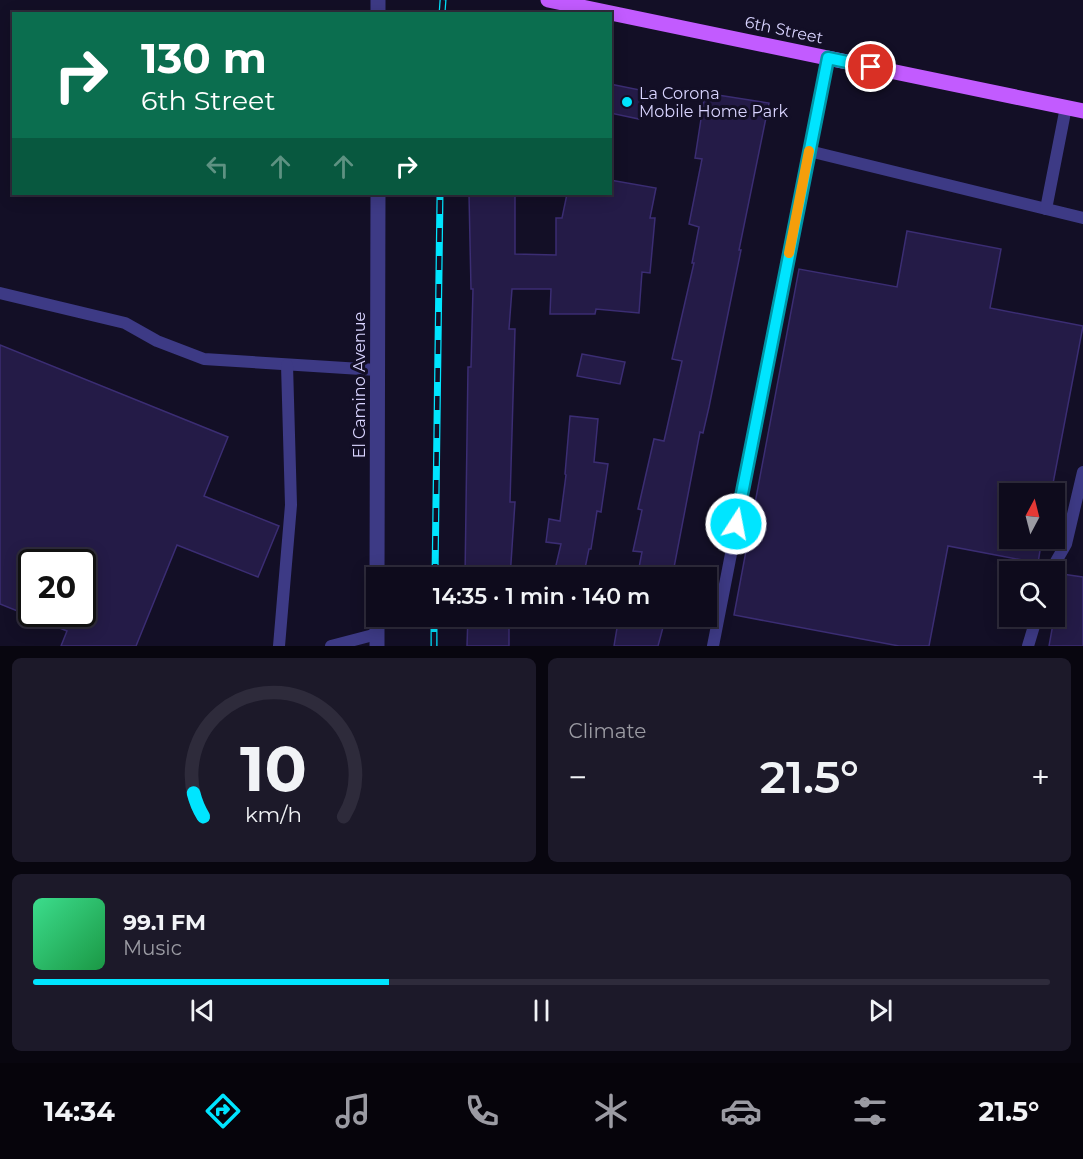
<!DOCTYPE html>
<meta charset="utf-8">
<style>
:root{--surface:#0e0b1c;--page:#1c1929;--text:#f1f3f6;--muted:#9b9ba3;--line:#2e2b3b;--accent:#00e5ff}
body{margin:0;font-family:Montserrat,sans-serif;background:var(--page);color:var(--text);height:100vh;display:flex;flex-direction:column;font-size:22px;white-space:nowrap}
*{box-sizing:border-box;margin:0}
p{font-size:20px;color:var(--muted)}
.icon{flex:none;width:33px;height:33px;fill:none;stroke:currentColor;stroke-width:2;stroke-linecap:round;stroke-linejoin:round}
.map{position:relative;height:646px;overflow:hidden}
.details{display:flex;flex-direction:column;gap:12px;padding:12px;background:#08060f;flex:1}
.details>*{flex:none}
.guide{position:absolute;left:12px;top:12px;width:600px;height:183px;border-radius:0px;box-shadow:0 3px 15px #0003,0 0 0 2px var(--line);background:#0b6e4f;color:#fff;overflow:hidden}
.needle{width:39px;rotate:7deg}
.fabs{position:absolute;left:999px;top:483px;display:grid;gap:12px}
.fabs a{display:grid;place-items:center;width:66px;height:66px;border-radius:0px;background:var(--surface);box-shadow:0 3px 15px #0003,0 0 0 2px var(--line);font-size:30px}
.speed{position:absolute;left:18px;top:549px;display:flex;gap:12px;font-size:30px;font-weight:700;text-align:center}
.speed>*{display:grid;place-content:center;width:78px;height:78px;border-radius:50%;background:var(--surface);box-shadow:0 3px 15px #0003,0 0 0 2px var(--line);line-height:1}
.speed .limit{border:3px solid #111;border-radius:9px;background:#fff;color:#111}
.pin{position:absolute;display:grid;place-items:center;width:51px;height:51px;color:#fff;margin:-26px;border:3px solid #fff;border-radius:50%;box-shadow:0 2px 6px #0007}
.me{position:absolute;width:66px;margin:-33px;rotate:11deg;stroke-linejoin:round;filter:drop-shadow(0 0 4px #0008)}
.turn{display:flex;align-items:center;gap:21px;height:126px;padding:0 30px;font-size:27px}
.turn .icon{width:78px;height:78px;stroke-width:2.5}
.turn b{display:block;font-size:42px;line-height:51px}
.lanes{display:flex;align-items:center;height:57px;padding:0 30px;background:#0003;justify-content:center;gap:30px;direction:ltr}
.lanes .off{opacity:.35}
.big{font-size:45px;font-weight:600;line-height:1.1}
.details .widget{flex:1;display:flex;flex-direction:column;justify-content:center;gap:9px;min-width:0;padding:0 21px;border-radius:9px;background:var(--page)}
.details .dial{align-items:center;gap:0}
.dial svg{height:156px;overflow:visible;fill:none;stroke:var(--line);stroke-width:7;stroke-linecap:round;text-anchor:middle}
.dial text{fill:var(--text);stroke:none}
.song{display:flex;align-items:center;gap:18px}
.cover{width:72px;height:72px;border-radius:9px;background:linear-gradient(135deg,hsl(150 70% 55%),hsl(140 70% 35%))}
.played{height:6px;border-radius:3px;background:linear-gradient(90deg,var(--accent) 35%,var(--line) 35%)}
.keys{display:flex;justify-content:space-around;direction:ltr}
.heat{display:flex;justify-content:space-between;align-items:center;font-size:33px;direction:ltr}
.details .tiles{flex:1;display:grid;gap:12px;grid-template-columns:1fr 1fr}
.widget:last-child{grid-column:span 2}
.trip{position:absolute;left:366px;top:567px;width:351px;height:60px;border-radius:0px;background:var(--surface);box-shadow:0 3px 15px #0003,0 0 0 2px var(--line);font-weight:600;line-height:60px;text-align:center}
.menu{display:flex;height:96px;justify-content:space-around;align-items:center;background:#06040b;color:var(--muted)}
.menu .icon{width:42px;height:42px}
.menu .current{color:var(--accent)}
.menu b{font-size:27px;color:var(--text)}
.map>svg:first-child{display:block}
</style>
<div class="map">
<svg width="1083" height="646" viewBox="0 0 1083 646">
<rect width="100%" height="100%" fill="#130f26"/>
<!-- building -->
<g fill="#241b47" stroke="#3b2d73" stroke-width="1.5" fill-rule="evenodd">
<polygon points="610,84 645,91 639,119 610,113"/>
<polygon points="705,93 769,103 739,250 741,250 709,407 703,433 700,432 672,578 637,578 642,552 633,551 642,510 638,509 654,439 664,441 682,361 672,359 694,263 692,263 699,227 689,224 702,159 695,158"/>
<polygon points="610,180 656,188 650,218 655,218 650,273 642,272 639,313 596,309 595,314 550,314 551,289 512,289 509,329 515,329 510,502 515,502 510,578 465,578 468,367 471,367 473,289 471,289 469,194 515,194 515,254 556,255 556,218 562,218 567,194 610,194"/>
<polygon points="907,231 1001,249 990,308 1083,326 1051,494 1010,494 1010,538 1042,538 1038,563 948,546 929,646 899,646 734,615 799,269 897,287"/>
<path d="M0,345l228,92 -24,59 75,30 -21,51 -81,-32 -41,101h-75l6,-15 -67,-27zM32,562h50v52h-50z"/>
<polygon points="582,354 625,362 620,384 577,376"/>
<polygon points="570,416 598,419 594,462 608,464 601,512 597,511 591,549 589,549 583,578 553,578 561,544 546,542 549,519 560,521 566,475 565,474"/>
<polygon points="1062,574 1083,577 1083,646 1049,646"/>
<polygon points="468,616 509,616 509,646 467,646"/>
<polygon points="619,616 666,616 658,646 614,646"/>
</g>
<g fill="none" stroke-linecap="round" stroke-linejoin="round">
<!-- service -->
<g stroke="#3d3a85" stroke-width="12">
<polyline points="809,151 1083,218"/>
<polyline points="1046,209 1066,107"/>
<polyline points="0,293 125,323 157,341 204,359 377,370"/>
<polyline points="1050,572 1066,544 1083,472"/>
<polyline points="279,646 291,505 287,365"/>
<polyline points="331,646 377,634"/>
<polyline points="713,646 828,58"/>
<polyline points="1028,646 1037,616"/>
</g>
<!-- minor -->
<g stroke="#3d3a85" stroke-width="15">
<polyline points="378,14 378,0"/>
<polyline points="377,578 378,194"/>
<polyline points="377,646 377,616"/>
</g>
<!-- primary -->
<polyline stroke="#c25bff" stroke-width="15" points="548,0 1083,111"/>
<!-- rail casing -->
<g stroke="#00e5ff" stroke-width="7">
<g id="rail">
<polyline points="442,14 443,0"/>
<polyline points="435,578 440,194"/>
<polyline points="434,646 434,616"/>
</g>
</g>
<!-- rail -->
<use href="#rail" stroke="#130f26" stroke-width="4.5" stroke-dasharray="14" stroke-linecap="butt"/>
</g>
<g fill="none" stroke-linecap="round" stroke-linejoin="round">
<!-- route casing -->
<g stroke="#0095a6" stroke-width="15">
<polyline id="route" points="736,524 828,58 871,67"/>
</g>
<!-- route -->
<use href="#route" stroke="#00e5ff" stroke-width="10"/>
<!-- slow -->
<polyline stroke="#f59e0b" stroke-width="10" points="789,253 809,151"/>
</g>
<!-- markers -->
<circle fill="#00e5ff" stroke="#130f26" stroke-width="2" cx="627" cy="102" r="6"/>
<g text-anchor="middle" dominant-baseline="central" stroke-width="6" stroke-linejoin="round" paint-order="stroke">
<!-- street labels -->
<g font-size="16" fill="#d9d4ff" stroke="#130f26">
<text transform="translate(784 30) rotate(12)">6th Street</text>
<text transform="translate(359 385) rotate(-90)">El Camino Avenue</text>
</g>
<!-- poi labels -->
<g font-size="16" fill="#d9d4ff" stroke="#130f26" text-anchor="start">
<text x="639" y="93">La Corona<tspan x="639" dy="18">Mobile Home Park</tspan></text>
</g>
</g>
</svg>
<div class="fabs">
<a><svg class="needle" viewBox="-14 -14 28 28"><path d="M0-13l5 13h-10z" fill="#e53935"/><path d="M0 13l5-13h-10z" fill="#9b9ba3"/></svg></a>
<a><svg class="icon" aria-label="search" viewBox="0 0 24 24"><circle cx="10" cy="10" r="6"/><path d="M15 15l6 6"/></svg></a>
</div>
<div class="speed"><div class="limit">20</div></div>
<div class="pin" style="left:871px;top:67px;background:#d93025"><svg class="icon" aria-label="arrive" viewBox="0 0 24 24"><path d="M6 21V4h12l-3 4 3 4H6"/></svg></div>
<svg class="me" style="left:736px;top:524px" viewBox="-20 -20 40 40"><circle r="17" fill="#00e5ff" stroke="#fff" stroke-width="3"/><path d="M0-11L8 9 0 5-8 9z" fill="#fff"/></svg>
<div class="trip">14:35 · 1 min · 140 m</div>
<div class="guide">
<div class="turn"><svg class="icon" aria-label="right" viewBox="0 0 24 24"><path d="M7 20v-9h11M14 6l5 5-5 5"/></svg><div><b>130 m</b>6th Street</div></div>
<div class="lanes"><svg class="icon off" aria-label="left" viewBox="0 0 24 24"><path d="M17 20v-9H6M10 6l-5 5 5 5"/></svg><svg class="icon off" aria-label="ahead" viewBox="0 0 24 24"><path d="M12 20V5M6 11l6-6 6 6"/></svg><svg class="icon off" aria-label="ahead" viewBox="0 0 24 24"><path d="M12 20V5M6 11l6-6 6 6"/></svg><svg class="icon" aria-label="right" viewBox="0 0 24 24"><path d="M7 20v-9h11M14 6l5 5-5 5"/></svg></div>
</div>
</div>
<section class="details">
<div class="tiles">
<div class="widget dial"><svg viewBox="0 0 100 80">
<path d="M14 69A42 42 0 1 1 86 69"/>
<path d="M14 69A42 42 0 0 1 9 57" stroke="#00e5ff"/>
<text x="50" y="56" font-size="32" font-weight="700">10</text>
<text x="50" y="72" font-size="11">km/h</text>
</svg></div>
<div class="widget"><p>Climate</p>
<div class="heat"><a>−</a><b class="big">21.5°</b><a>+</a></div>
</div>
<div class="widget">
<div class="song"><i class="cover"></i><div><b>99.1 FM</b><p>Music</p></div></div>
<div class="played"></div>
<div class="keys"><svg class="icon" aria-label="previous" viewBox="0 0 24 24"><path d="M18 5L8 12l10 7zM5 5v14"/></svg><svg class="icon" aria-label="pause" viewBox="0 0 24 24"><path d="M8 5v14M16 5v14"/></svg><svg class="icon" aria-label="next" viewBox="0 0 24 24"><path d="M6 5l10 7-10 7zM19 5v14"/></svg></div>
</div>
</div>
</section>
<nav class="menu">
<b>14:34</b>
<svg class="icon current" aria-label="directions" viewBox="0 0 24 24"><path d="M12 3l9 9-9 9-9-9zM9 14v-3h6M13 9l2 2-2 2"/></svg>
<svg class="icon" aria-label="music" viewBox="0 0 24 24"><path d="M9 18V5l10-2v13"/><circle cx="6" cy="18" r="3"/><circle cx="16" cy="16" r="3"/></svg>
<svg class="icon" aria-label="phone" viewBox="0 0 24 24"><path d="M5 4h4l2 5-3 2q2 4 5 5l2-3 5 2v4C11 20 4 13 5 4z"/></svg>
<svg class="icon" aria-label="climate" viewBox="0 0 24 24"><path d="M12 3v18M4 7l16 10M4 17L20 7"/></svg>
<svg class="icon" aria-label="car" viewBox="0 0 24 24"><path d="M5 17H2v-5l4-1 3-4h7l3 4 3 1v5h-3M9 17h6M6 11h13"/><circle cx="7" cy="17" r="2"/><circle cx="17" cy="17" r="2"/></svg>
<svg class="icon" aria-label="filters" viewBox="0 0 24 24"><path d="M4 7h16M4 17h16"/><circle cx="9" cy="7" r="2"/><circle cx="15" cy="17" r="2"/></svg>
<b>21.5°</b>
</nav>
